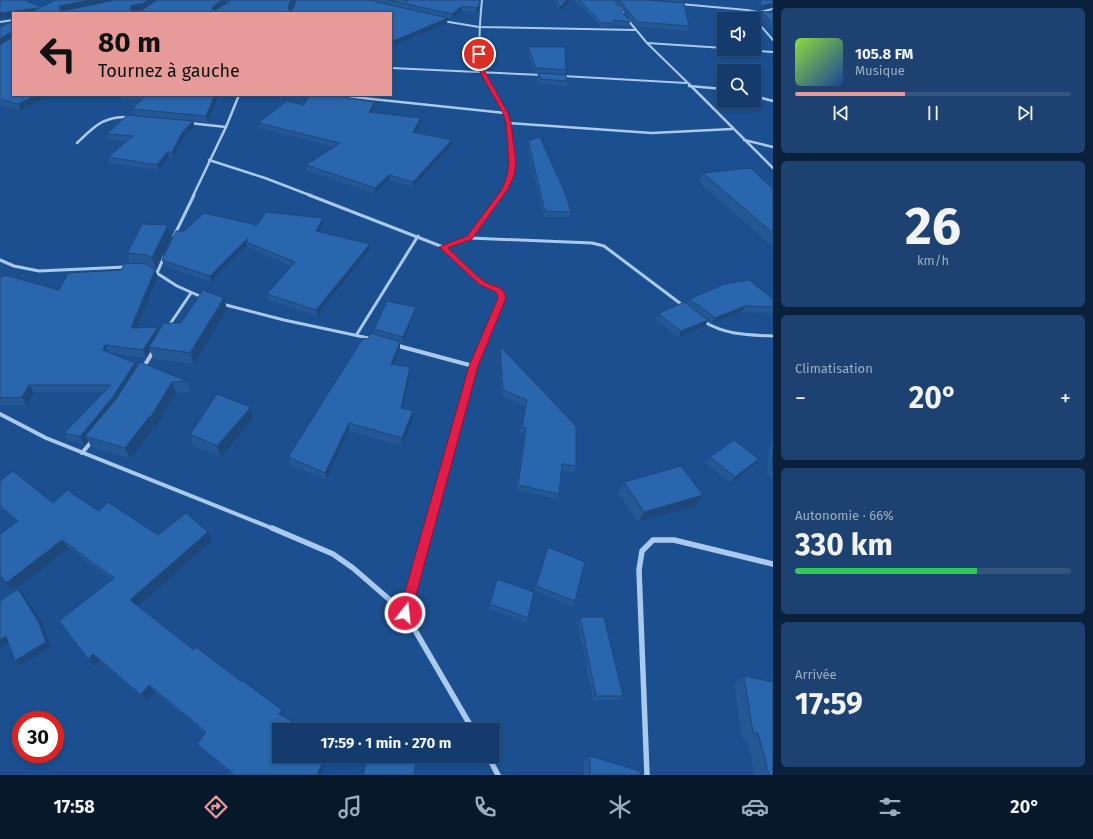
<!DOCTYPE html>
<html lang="fr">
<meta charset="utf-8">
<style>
:root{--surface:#143b6b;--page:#1d4271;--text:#f1f3f6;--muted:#9dadc1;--line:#33557e;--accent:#e69b98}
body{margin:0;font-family:"Fira Sans",sans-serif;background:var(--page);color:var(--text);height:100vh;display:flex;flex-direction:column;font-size:15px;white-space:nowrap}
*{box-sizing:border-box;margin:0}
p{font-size:13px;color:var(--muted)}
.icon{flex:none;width:22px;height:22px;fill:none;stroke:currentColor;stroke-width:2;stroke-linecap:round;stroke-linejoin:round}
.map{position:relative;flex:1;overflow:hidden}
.drawer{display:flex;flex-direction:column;gap:8px;padding:8px;background:#0b203b;width:320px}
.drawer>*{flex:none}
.hud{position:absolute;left:12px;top:12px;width:380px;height:84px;border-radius:0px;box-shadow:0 2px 6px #0003,0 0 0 1px var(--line);background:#e69b98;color:#111;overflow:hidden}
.buttons{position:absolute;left:717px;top:12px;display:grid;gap:8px}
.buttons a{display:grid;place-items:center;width:44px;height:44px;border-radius:0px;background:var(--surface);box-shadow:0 2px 6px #0003,0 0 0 1px var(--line);font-size:20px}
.speed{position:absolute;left:12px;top:711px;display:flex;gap:8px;font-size:20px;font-weight:700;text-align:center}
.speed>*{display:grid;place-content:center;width:52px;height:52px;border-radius:50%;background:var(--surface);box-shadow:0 2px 6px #0003,0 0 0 1px var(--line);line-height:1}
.speed .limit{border:6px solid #d22;background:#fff;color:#111}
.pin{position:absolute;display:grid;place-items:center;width:34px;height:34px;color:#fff;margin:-17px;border:2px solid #fff;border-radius:50%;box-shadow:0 1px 4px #0007}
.me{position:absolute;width:44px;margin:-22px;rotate:16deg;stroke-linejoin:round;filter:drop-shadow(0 0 3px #0008)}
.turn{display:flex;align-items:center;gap:14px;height:84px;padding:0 20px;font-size:18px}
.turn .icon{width:52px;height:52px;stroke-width:2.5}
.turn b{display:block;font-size:28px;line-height:34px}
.big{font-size:30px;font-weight:700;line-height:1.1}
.drawer .card{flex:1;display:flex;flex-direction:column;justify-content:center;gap:6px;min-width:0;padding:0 14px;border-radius:6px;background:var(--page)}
.drawer .dial{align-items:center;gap:0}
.dial b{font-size:52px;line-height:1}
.song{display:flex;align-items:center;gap:12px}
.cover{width:48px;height:48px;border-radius:6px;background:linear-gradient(135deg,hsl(90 70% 55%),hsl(220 70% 35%))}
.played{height:4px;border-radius:2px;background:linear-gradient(90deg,var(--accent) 40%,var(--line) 40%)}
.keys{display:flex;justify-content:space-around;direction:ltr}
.heat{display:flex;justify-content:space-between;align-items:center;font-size:22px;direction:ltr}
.charge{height:6px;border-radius:3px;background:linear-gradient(90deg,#34c759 66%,var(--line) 0)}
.trip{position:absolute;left:272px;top:723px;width:228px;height:40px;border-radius:0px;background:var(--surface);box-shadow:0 2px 6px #0003,0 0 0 1px var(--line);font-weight:700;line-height:40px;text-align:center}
.tab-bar{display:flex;height:64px;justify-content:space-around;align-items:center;background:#08182b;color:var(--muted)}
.tab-bar .icon{width:28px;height:28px}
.tab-bar .current{color:var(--accent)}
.tab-bar b{font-size:18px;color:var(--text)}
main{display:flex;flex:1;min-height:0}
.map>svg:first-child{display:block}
</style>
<main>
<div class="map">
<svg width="773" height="775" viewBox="0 0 773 775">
<rect width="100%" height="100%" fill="#1b4f8f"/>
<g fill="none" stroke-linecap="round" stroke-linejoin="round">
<!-- street-far4 -->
<g stroke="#a9c9ee" stroke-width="2">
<path d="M482,0c-3,30 -6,58 8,85"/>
<polyline points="612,0 623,13"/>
<polyline points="680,4 747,10 773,15"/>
<polyline points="747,10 773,40"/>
<polyline points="760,12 773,9"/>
<polyline points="627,19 647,43 690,85"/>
<polyline points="443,21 479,27 635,30"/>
<polyline points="0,22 13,20"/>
<polyline points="647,43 724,48"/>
<polyline points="735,49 773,52"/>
<polyline points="391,68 542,75"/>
<polyline points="563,76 686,83"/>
</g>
<!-- street-far3 -->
<g stroke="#a9c9ee" stroke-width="2.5">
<polyline points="490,84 505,113 508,123 513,163 511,176 500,196"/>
<polyline points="689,84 773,168"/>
<polyline points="689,86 724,89"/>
<polyline points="334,95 505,113"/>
<polyline points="754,96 773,101"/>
<polyline points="189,123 226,127"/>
<polyline points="508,123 652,133 732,129"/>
<polyline points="744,140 773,147"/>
<path d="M77,143c18,-17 26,-27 53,-26"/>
<polyline points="209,160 265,178 312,196"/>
<polyline points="193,196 226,127 239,95"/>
</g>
<!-- street-far2 -->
<g stroke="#a9c9ee" stroke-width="3">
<polyline points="309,195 443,247 483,283 501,293 502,298 484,340"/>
<polyline points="174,236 194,195"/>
<polyline points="470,238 592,243 604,246 685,307"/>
<polyline points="443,247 470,238 501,195"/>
<polyline points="0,260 14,266 39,271 126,267"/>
<polyline points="152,270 177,286 204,298"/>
<polyline points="157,273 164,257"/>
<polyline points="222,304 284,320 373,339"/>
<path d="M703,321c22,14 45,14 70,15"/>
<polyline points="168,327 191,293"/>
<polyline points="357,334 418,236"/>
</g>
<!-- street-far1 -->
<g stroke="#a9c9ee" stroke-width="4">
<polyline points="395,345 473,366"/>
<polyline points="143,368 154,350"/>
<polyline points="0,414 46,438 274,529"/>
<polyline points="82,453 92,441"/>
<polyline points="428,529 473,366 484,339"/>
</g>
<!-- street -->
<g stroke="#a9c9ee" stroke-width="5.5">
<polyline points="272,528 333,554 353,568 405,613"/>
<polyline points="428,528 405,613 473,730"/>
<polyline points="488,756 498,775"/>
<polyline points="647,775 639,570 642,551 653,540 674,540 773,564"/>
</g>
</g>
<!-- wall -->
<g fill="#245895">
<polygon points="0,0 41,7 56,0 156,0 145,8 134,10 226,4 215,10 229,2 229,0 293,0 290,11 293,9 296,0 405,0 406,3 480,0 479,9 476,12 462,11 452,19 400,7 447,23 391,47 391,13 13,13 13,17 0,18"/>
<polygon points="554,0 571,0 559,11"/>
<polygon points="574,0 613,0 630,22 629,26 613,25 612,27 601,27"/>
<polygon points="618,0 648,0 689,26 687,31 635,26 617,2"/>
<polygon points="658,0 683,0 682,2"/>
<polygon points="760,0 773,0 758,10"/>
<polygon points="773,8 773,29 759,15 761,11 772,13 771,12"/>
<polygon points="13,21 51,95 21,110 0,105 0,27"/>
<polygon points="528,47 566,70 565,74 535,73 527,52"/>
<polygon points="538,73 567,81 566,86 540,84 537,78"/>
<polygon points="120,95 219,95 208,122 133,115 132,109 140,100 121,100"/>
<polygon points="375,102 375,107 372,112 421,123 416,132 452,140 452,146 413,187 389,180 375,194 306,170 306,165 334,147 259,128 258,123 304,105"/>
<polygon points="195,127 183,138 173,157 169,157 159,170 109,163 108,157 128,141 108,140 107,134"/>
<polygon points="528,141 571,212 569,217 544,217 527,147"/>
<polygon points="703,173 773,189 773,247 699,182"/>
<polygon points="323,224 319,232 370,244 370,249 317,316 268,300 267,294 291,266 247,247 247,246 211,282 164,266 162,260 184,231 257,225"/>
<polygon points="168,225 171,237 156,269 149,266 155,270 158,277 137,328 158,327 159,331 181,323 227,309 194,364 154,359 150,351 146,358 110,353 137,367 187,381 190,392 176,393 155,429 154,428 130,459 91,447 88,440 84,445 68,440 64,433 104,392 34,392 27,405 0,405 0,278 59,290 121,270 130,263 127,253"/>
<polygon points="690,299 773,299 773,313 742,312 712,323 708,321 705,326 679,337 655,320 658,314 687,305"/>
<polygon points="416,307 415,313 403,343 400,342 400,349 394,364 410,374 402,408 413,419 402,446 349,431 326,480 290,465 288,457 368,339 374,334 374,329"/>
<polygon points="500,346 576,466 574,472 561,470 559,494 557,499 516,490 524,434 520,433 525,406 502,396 499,352"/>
<polygon points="253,419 221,457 194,446 190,434"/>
<polygon points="773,442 773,478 767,476 769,447"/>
<polygon points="710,457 754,465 731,483 706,463"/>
<polygon points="0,481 53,503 99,511 158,535 212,541 138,606 194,650 282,710 284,716 284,717 279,756 330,756 321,775 233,775 202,749 197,744 205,733 155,692 146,701 100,661 94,666 88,659 112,580 69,548 13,591 6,583 17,522 0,508"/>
<polygon points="624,482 703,495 696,506 638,522 618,493"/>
<polygon points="548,547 575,601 572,606 534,591"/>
<polygon points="497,579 528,618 526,623 489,609"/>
<polygon points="580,617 623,696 619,700 593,700 578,622"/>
<polygon points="744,676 773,775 755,775 747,740 742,739 734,684"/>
<polygon points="590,756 640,775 584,775 584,762"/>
</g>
<!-- shaded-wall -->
<g fill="#1d4779">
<polygon points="90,0 115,0 61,13 59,9 60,6"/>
<polygon points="148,0 156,0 145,8 133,11 130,9 131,6"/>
<polygon points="223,0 226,0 226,4 213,11 212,7"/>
<polygon points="291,0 293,0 289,13 288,8"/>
<polygon points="480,0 479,9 476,12 476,8"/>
<polygon points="567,0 571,0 559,11 560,7"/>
<polygon points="773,3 773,7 758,10 760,6"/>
<polygon points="462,6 462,11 452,19 452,14"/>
<polygon points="39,8 40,13 13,13 13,17 0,18 0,13"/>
<polygon points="448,18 447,23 391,47 391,42"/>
<polygon points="9,33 12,38 0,46 0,39"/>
<polygon points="37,95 51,95 21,110 18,104"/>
<polygon points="215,95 219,95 208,122 206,116"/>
<polygon points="375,102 375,107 369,117 369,112"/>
<polygon points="421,118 421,123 413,137 413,132"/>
<polygon points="193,121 195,127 183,138 173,157 172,152 182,133"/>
<polygon points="452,140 452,146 413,187 413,182"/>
<polygon points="167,152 169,157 159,170 157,165"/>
<polygon points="389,175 389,180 375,194 375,188"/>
<polygon points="323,218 323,224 317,237 316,231"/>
<polygon points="168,225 171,237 156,269 152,258"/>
<polygon points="248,238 246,242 247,246 211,282 210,276"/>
<polygon points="370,244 370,249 317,316 316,310"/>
<polygon points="155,270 158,277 134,335 131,328"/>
<polygon points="224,298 227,309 194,364 190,353"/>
<polygon points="745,306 742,312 712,323 715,318"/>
<polygon points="416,307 415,313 403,343 403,337"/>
<polygon points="708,320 705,326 679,337 681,331"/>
<polygon points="158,327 161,335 149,347 150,351 146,358 143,350"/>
<polygon points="400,342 400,349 391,372 391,364"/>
<polygon points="105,345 108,352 103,350"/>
<polygon points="135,363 138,370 115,406 85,436 88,440 84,445 80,437"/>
<polygon points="410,367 410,374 401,416 401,408"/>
<polygon points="172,382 176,393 155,429 150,418"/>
<polygon points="29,385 34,392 27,405 22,397"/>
<polygon points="251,407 253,419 221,457 217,446"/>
<polygon points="413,411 413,419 402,446 402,438"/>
<polygon points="149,417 154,428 130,459 125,448"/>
<polygon points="349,423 349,431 326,480 325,473"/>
<polygon points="759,459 754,465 731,483 735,477"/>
<polygon points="703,495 696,506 638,522 644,512"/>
<polygon points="208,532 212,541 136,608 130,600"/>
<polygon points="62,540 69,548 13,591 6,583"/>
<polygon points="18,589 23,593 43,625 51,647 21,665 15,661"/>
<polygon points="6,636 11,640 0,648 0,640"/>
<polygon points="93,654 100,661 94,666 88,659"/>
<polygon points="149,685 155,692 146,701 141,695"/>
<polygon points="282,710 284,716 281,720 279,714"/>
<polygon points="326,756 330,756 321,775 317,775"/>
</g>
<!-- building -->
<g fill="#2a66ad" stroke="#1d4779">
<polygon points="0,0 25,0 41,7 56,0 90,0 60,6 59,9 62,11 115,0 148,0 144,3 131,6 130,9 133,11 142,10 157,0 223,0 212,7 213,10 215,10 229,2 229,0 291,0 288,8 290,11 293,9 296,0 368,0 448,18 391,42 391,13 300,13 293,12 291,13 29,13 39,8 0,13"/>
<polygon points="389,0 405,0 406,3 408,0 480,0 479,5 476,8 462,6 452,14"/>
<polygon points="557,0 567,0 560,7"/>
<polygon points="579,0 613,0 630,22 614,20 613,23 602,23"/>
<polygon points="619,0 648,0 684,3 689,26 637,22"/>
<polygon points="761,0 773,0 773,3 760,6"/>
<polygon points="761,11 773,13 773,23"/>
<polygon points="13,21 13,34 9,33 0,39 0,27"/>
<polygon points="13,34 13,95 37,95 18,104 0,99 0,45 12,37"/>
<polygon points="528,47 565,47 566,70 536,68"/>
<polygon points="538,73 566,75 567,81 541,79"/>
<polygon points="146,95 215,95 206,116 132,109"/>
<polygon points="309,95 331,95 375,102 369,112 421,118 413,132 452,140 413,182 389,175 375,188 306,165 340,143 258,123 287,101 304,105"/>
<polygon points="127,115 193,121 182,133 172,152 167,152 157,165 108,157 133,136 107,134"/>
<polygon points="540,137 565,193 571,212 545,211 528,141"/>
<polygon points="751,168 773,189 773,233 703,173"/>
<polygon points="266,212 323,218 316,231 370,244 316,310 267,294 295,262 246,242 248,238 210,276 162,260 176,231 184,231 204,213 257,225"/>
<polygon points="142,224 168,225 152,258 146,255 127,253"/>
<polygon points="125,263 146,264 155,270 131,328 158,327 143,350 105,345 103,350 135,363 112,398 80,437 64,433 111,385 29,385 22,397 0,398 0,278 5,275 59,290 68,273 121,270"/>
<polygon points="749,280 773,299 773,307 745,306 715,318 690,299 724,284"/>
<polygon points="203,290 224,298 190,353 149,347 164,323 181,323"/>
<polygon points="387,301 416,307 403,337 374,329"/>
<polygon points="684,302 708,320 681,331 658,314"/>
<polygon points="371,333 400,342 391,364 410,367 401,408 413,411 402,438 349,423 325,473 288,457 363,338 368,339"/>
<polygon points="500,346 576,426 576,466 562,464 559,494 518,485 526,428 522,427 527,400 503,390"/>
<polygon points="140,362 187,381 172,382 150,418 149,417 125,448 85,436 116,399"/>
<polygon points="217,394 251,407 217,446 190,434"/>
<polygon points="734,440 759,459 735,477 710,457"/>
<polygon points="773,451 773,471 772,470"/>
<polygon points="681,466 703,495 644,512 624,482"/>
<polygon points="13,471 53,503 67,490 99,511 108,502 158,535 186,513 208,532 130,600 194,650 196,647 242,682 243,681 282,710 279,714 307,730 279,730 279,756 326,756 317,775 235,775 197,744 206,732 149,685 141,695 93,654 88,659 59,621 114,578 62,540 6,583 0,575 0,534 18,521 0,506 0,481"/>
<polygon points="548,547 585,562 575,601 536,586"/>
<polygon points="497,579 534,592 528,618 490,604"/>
<polygon points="18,589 38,621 46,642 15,661 6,636 0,640 0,601"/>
<polygon points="580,617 604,617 623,696 596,696"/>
<polygon points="744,676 773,682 773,775 769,775 758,733 753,732"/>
<polygon points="368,756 410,756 417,758 414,775 363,775"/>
<polygon points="590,756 640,771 640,775 590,775"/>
</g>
<!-- route -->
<path fill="#e11d48" stroke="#92132f" d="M479,52l2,2 4,18 23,41 3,10 5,40 -2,13 -6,13 -36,50 -24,9c12,11 24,25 37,34 9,5 19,4 21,16l-28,68 -67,247 -2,4 -4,2 -4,-2 -2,-4 70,-247 29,-68 -2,-6 -16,-7 -41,-38 28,-11 35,-47 5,-13 2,-13 -3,-40 -3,-10 -23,-41 -3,-18z"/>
</svg>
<div class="buttons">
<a><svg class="icon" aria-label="sound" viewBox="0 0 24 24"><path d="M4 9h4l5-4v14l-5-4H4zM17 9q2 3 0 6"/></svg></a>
<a><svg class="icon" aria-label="search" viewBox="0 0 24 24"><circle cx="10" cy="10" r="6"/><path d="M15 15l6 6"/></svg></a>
</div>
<div class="speed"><div class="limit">30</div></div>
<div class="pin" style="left:479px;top:54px;background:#d93025"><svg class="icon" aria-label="arrive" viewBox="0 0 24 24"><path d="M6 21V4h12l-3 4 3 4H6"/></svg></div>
<svg class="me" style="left:405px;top:613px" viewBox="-20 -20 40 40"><circle r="17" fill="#e11d48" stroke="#fff" stroke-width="3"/><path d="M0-11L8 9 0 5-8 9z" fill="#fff"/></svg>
<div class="trip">17:59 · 1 min · 270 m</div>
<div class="hud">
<div class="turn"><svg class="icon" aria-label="left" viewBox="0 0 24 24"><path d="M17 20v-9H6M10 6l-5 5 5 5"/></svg><div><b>80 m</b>Tournez à gauche</div></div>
</div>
</div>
<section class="drawer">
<div class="card">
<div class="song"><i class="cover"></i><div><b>105.8 FM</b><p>Musique</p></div></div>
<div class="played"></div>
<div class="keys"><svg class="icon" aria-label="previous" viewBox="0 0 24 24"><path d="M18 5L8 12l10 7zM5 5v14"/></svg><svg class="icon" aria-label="pause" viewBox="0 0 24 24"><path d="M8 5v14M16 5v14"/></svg><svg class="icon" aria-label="next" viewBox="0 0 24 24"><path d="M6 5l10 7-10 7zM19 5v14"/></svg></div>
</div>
<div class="card dial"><b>26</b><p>km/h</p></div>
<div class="card"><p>Climatisation</p>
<div class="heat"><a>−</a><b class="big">20°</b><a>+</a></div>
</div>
<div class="card"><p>Autonomie · 66%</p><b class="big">330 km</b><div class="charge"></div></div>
<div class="card"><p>Arrivée</p><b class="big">17:59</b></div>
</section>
</main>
<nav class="tab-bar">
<b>17:58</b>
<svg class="icon current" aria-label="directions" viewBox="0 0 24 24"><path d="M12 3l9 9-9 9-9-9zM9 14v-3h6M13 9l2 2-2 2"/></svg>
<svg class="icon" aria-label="music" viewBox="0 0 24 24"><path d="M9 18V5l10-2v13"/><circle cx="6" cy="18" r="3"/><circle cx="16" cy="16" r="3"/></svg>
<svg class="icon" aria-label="phone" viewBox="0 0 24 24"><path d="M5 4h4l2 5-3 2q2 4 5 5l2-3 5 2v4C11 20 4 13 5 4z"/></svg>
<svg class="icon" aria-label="climate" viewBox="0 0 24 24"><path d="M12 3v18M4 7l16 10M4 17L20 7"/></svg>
<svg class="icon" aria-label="car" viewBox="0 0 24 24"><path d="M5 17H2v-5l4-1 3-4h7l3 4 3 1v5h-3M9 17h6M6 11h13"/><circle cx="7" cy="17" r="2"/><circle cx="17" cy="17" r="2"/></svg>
<svg class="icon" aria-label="filters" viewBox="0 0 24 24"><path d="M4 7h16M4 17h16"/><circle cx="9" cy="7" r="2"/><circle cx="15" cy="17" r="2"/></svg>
<b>20°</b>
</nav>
